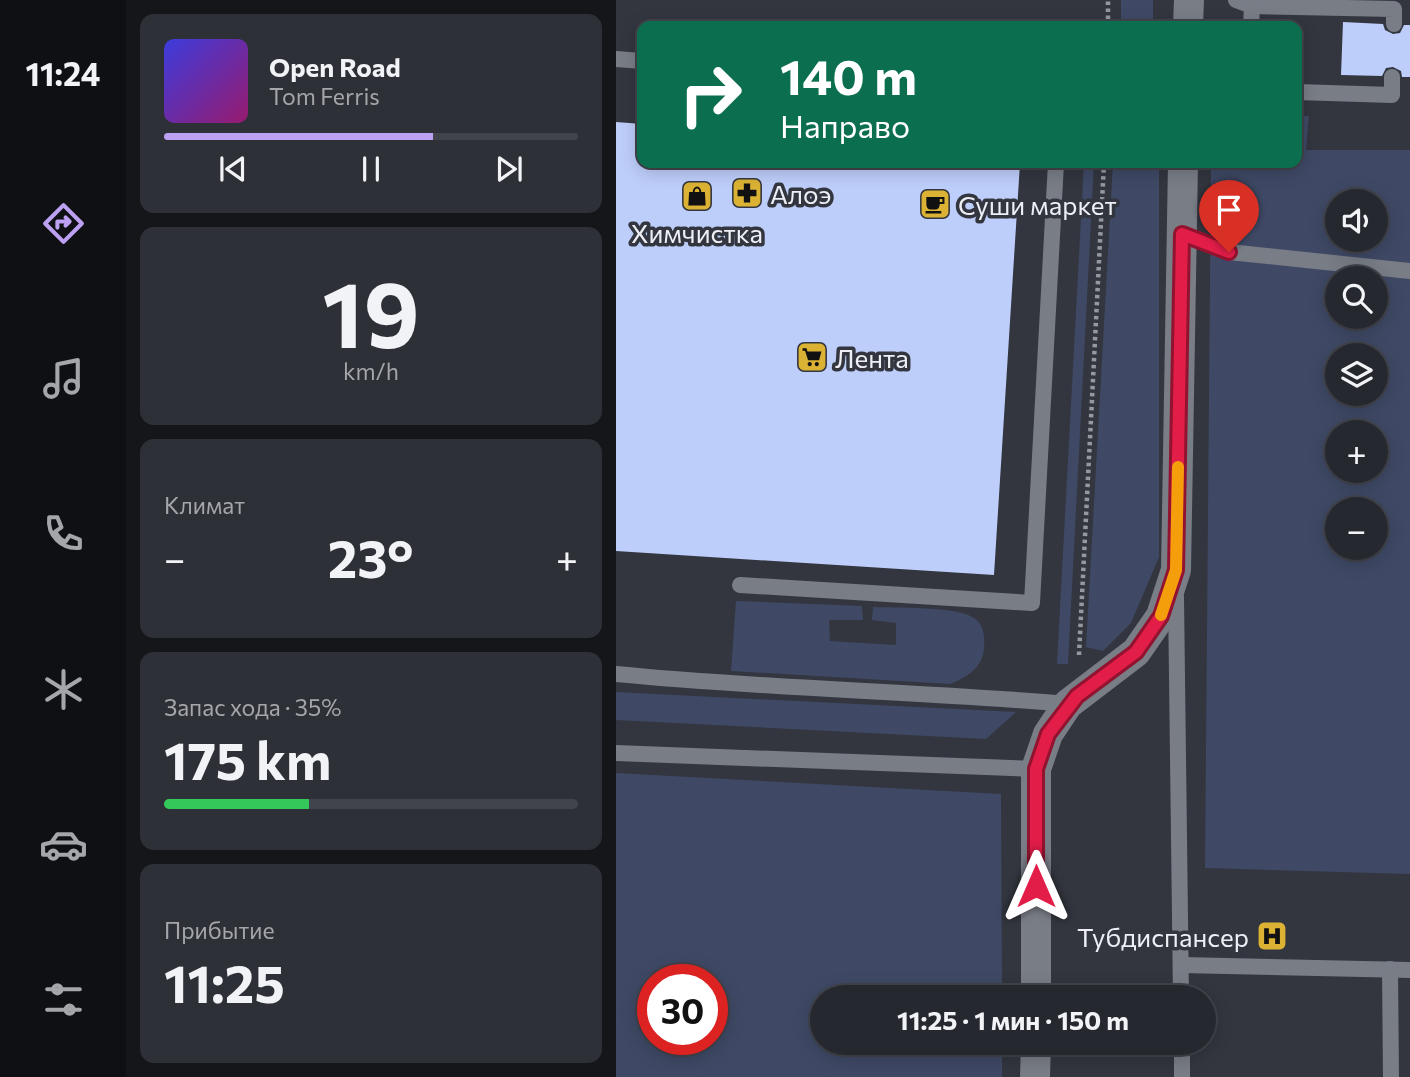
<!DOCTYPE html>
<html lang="ru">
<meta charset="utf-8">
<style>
:root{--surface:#26282f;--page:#2e3037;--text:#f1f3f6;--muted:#a4a6aa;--line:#42444b;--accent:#bca0f2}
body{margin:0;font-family:Commissioner,sans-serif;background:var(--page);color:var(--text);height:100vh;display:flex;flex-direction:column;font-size:26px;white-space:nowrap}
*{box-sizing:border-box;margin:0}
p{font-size:23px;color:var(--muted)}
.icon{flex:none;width:38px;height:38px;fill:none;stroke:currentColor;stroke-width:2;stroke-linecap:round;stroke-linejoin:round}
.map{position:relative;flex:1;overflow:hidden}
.panel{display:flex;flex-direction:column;gap:14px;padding:14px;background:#15161a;width:490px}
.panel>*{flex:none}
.guide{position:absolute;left:21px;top:21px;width:665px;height:147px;border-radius:14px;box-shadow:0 4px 18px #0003,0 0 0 2px var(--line);background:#0b6e4f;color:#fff;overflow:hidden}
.buttons{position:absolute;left:709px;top:189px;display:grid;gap:14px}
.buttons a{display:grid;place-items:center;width:63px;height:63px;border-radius:50%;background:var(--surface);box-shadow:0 4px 18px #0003,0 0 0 2px var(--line);font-size:35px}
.speed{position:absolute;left:21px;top:964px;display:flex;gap:14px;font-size:35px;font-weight:700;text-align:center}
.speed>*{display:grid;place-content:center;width:91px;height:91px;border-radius:50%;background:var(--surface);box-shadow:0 4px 18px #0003,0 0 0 2px var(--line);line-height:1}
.speed .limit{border:10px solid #d22;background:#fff;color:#111}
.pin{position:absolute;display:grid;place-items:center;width:60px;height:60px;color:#fff;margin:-72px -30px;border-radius:50% 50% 50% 0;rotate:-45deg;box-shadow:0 0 7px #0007}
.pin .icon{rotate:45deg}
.me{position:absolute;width:77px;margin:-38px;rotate:0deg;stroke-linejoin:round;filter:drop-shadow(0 0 5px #0008)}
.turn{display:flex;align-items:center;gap:24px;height:147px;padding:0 28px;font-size:32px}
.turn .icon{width:91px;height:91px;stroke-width:2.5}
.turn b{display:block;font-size:49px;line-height:60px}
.big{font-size:52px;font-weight:700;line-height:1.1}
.panel .card{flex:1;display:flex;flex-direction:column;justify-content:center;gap:10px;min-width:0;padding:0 24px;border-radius:14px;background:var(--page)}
.panel .dial{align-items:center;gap:0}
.dial b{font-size:91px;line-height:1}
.song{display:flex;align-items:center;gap:21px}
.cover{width:84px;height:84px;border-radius:10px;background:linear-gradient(135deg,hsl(240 70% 55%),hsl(320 70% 35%))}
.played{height:7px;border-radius:4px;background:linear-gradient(90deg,var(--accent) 65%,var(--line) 65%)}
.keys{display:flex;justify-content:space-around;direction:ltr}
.heat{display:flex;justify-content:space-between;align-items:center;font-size:38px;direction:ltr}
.charge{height:10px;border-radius:5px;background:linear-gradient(90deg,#34c759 35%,var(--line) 0)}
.trip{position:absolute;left:194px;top:985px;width:406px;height:70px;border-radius:35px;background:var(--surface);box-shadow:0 4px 18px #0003,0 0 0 2px var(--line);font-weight:700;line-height:70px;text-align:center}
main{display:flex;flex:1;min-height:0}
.tab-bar{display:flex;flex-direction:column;width:126px;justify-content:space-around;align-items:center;background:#0f1013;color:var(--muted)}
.tab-bar .icon{width:49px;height:49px}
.tab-bar .active{color:var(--accent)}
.tab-bar b{font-size:32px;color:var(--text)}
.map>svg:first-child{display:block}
</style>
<main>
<nav class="tab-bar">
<b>11:24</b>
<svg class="icon active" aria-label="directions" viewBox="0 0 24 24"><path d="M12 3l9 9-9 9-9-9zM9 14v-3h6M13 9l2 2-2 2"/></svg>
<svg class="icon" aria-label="music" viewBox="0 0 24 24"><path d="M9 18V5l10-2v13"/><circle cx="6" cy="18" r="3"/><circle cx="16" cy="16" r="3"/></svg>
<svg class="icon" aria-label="phone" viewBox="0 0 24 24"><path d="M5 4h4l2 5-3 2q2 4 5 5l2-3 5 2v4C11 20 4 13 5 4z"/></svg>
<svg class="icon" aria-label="climate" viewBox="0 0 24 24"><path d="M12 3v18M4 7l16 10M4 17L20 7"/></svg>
<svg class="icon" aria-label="car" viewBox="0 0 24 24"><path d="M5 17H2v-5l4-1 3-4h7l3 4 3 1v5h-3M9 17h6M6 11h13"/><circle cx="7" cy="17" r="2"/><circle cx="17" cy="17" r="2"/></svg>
<svg class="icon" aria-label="filters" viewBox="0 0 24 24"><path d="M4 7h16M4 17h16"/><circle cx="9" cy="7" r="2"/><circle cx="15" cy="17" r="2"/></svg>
</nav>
<section class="panel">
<div class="card">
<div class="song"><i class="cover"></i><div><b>Open Road</b><p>Tom Ferris</p></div></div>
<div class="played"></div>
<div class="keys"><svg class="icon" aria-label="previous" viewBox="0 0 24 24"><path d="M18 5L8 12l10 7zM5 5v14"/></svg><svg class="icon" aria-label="pause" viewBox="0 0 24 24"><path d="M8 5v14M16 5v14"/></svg><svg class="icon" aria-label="next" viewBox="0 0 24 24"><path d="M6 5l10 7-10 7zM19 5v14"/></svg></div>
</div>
<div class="card dial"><b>19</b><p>km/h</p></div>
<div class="card"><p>Климат</p>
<div class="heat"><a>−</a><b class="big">23°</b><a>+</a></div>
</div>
<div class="card"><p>Запас хода · 35%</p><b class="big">175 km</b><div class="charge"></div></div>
<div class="card"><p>Прибытие</p><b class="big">11:25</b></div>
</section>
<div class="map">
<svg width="794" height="1077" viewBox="0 0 794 1077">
<rect width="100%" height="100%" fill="#33363f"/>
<!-- green -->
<g fill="#3f4965" fill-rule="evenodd">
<rect x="505" y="0" width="32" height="26"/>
<path d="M681,116h12l-3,34h104v724l-205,-6 6,-705h86zM721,201h39v39h-39zM721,278h39v39h-39zM721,355h39v39h-39zM721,432h39v39h-39zM721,509h39v39h-39z"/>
<polygon points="468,163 478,163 452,664 441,664"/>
<polygon points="497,163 543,163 543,557 515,623 487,651 470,647"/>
<path d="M120,601l126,5 1,14h-34l1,21 66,4v-22l-24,-3 1,-13c22,1 84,-1 101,11 10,7 11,19 10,29 0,20 -18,31 -34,37l-219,-13z"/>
<polygon points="0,692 400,712 370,739 0,720"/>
<path d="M0,773l385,21 1,203 -180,1v45h180v34h-386zM37,980h59v60h-59z"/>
</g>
<!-- building -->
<g fill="#becefa">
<polygon points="727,22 767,24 769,30 777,34 784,33 788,25 794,25 794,77 786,77 785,71 777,67 770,68 766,76 725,75"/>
<polygon points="0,122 26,124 26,163 404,163 378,575 0,551"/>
</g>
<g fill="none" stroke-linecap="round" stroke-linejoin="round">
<!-- path -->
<g stroke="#95989f" stroke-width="4.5" stroke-dasharray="3.5 3.5" stroke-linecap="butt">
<polyline points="492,26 492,0"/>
<polyline points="463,655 488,163"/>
</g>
<!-- service -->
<g stroke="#797d86" stroke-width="16">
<polyline points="620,0 636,6 778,9 778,24"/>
<polyline points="635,26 636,6"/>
<polyline points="0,59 26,61"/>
<polyline points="681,92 776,95 776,77"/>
<polyline points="566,234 613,252 794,271"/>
<polyline points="124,585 416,603 440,163"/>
<polyline points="560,597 565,998"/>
<path d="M0,674c151,15 302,17 452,30"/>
<polyline points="0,753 420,769"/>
<polyline points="565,965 794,970"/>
<polyline points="774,969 775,1077"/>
<polyline points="566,1043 566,1077"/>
</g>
<!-- minor -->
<g stroke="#797d86" stroke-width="30">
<polyline points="572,26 573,0"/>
<polyline points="420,998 420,769 432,734 452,704 520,652 545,616 560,570 567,163"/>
<polyline points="419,1077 420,1043"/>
</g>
</g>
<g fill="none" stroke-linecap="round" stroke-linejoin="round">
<!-- route casing -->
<g stroke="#92132f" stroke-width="18">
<polyline id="route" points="420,886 420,769 432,734 461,696 520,652 545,616 560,570 566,234 613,252"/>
</g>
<!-- route -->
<use href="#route" stroke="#e11d48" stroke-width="12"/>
<!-- slow -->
<polyline stroke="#f59e0b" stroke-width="12" points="545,615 560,570 562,467"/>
</g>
<!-- icons -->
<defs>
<g id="pharmacy-square" transform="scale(1.575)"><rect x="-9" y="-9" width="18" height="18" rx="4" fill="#dbb233" stroke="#33363f"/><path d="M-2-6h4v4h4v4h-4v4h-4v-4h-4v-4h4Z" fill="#111"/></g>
<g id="shop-square" transform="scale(1.575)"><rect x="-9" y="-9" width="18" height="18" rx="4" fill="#dbb233" stroke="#33363f"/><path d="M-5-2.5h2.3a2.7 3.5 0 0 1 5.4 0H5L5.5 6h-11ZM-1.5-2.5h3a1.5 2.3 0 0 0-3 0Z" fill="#111"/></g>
<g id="cafe-square" transform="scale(1.575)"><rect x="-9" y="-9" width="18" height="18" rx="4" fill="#dbb233" stroke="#33363f"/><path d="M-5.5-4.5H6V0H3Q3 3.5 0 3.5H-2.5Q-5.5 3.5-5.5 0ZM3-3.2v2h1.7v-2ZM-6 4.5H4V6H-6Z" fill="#111"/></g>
<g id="supermarket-square" transform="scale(1.575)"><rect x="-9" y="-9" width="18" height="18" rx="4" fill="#dbb233" stroke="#33363f"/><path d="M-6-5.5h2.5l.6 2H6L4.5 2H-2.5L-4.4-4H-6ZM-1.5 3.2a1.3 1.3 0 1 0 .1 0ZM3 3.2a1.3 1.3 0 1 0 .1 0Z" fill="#111"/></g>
<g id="hospital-square" transform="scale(1.575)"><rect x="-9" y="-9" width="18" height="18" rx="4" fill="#dbb233" stroke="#33363f"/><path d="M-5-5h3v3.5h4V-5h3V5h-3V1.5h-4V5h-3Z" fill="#111"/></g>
</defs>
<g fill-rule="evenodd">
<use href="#pharmacy-square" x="131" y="193"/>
<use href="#shop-square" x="81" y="196"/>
<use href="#cafe-square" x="319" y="204"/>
<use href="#supermarket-square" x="196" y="357"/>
<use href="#hospital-square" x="656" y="936"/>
</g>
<g text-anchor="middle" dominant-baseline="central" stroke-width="7" stroke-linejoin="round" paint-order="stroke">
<!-- poi labels -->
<g font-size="26" fill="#edeff5" stroke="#33363f" text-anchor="start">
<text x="154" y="193">Алоэ</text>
<text x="342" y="204">Суши маркет</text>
<text x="81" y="232" text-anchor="middle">Химчистка</text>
<text x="219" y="357">Лента</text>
<text x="633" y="936" text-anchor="end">Тубдиспансер</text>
</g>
</g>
</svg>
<div class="buttons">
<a><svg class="icon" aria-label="sound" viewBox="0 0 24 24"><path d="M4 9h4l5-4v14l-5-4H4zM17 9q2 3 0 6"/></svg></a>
<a><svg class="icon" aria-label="search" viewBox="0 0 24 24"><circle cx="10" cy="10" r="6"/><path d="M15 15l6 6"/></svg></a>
<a><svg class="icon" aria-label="layers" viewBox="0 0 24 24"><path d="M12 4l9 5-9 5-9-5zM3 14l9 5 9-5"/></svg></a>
<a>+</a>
<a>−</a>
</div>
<div class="speed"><div class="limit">30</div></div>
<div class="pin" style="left:613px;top:252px;background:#d93025"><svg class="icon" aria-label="arrive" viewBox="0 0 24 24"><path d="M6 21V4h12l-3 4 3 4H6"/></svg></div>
<svg class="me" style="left:420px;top:886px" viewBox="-20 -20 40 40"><path d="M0-17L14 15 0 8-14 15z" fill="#e11d48" stroke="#fff" stroke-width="4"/></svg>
<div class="trip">11:25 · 1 мин · 150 m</div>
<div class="guide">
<div class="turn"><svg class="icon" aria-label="right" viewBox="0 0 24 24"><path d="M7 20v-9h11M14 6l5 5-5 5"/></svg><div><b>140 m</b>Направо</div></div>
</div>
</div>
</main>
